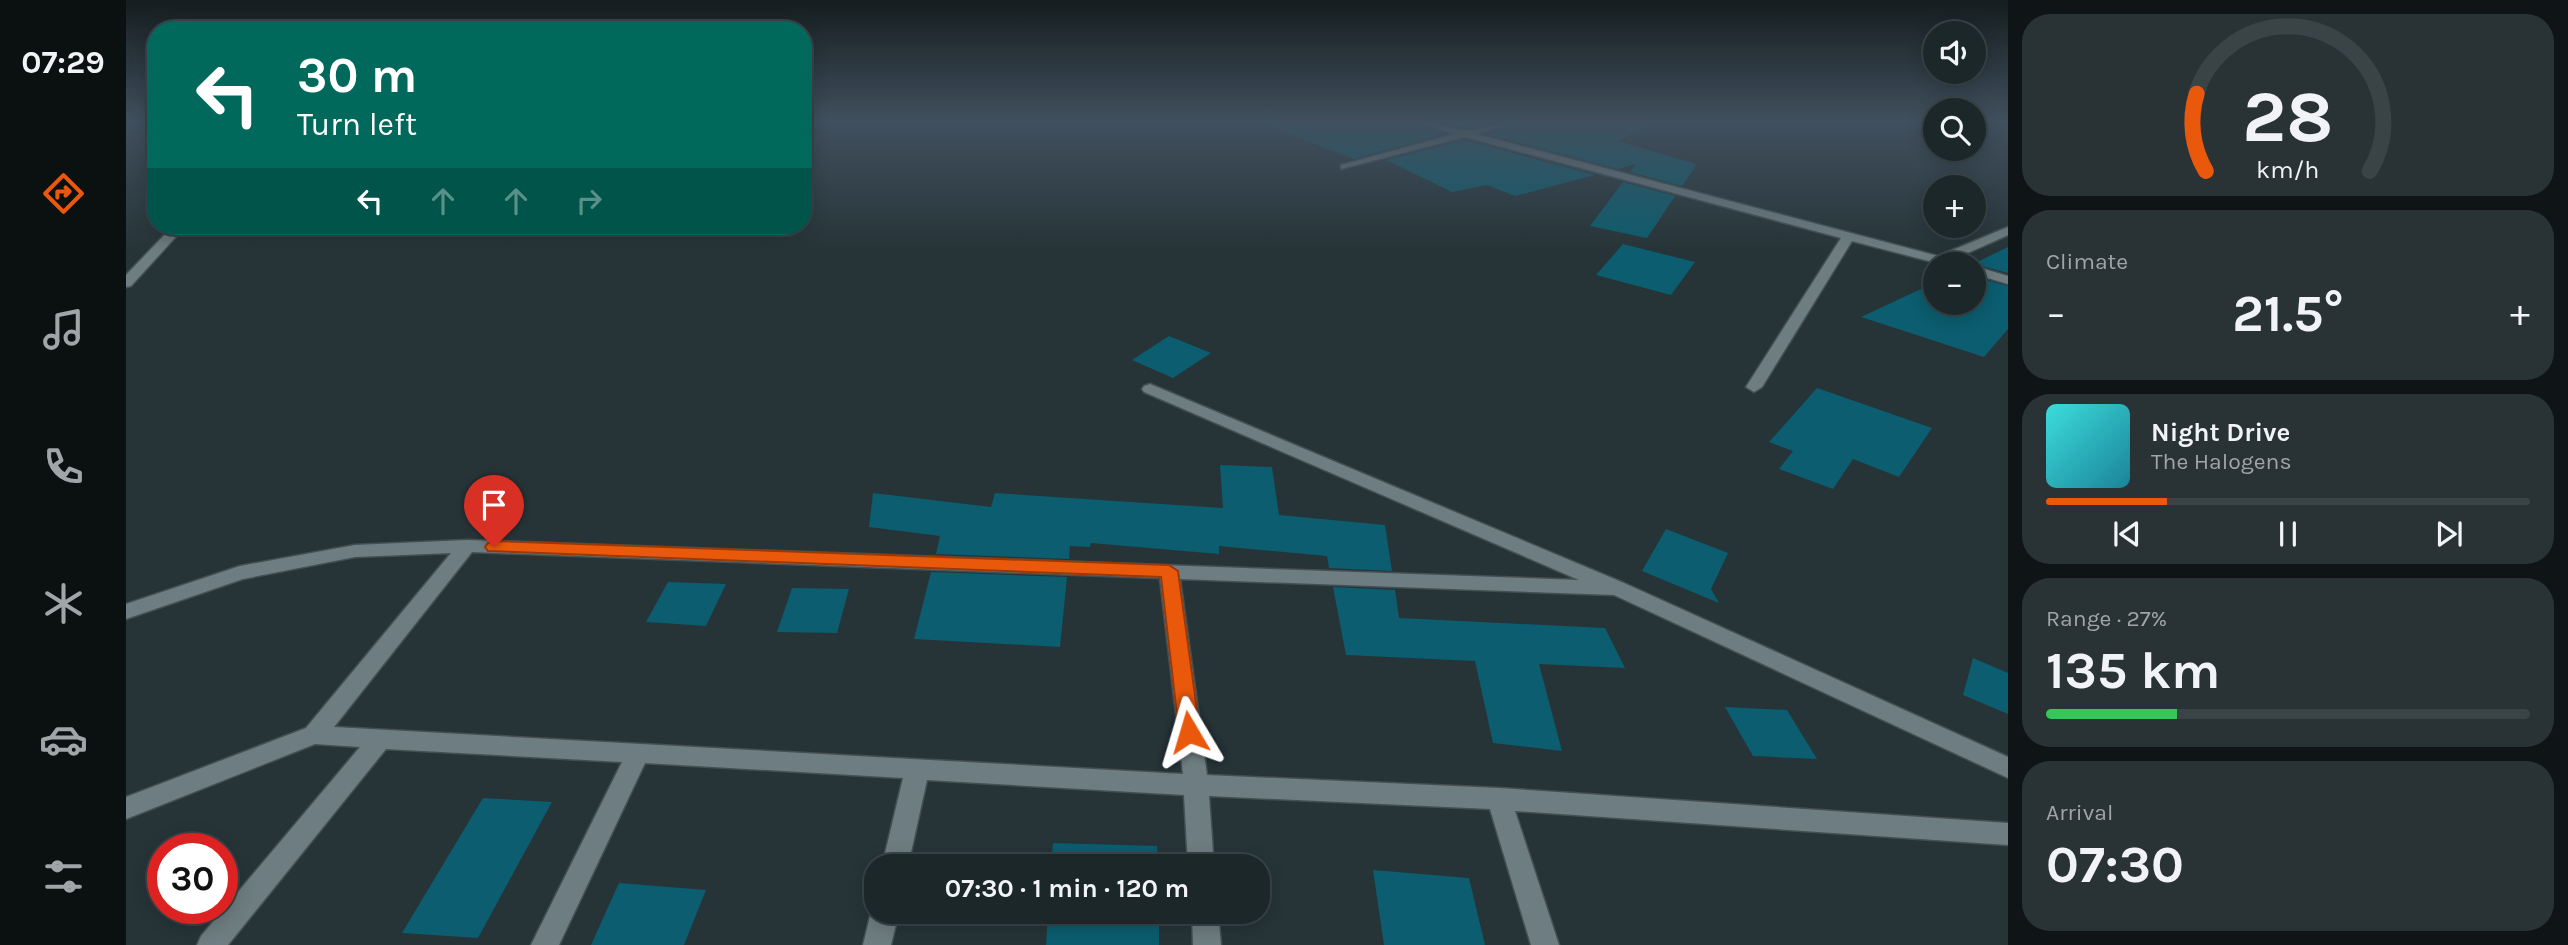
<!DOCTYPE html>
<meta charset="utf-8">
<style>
:root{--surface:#1c272a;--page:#293336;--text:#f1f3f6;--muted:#a0a5a8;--line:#3a4447;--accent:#ea580c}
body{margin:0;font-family:Karla,sans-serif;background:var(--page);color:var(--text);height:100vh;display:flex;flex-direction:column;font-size:26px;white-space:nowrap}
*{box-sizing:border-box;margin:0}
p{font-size:23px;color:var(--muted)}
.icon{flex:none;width:38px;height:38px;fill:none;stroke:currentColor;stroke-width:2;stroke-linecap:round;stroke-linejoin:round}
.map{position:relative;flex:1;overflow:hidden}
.panel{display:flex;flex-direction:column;gap:14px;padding:14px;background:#0f1517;width:560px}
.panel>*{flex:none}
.guide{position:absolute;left:21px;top:21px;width:665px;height:214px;border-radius:28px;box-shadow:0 4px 18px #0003,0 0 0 2px var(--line);background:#00695c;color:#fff;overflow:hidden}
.tools{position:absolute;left:1797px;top:21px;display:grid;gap:14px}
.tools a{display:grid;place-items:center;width:63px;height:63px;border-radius:50%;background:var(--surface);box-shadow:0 4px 18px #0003,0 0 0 2px var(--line);font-size:35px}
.speed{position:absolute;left:21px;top:833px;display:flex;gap:14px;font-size:35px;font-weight:700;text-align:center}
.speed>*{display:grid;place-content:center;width:91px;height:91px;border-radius:50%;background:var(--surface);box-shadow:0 4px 18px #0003,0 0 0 2px var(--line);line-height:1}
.speed .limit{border:10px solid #d22;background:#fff;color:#111}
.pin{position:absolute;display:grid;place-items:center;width:60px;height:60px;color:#fff;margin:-72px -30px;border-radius:50% 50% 50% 0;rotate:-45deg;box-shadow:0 0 7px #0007}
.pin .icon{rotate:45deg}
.me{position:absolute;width:77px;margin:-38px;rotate:353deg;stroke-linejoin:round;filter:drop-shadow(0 0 5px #0008)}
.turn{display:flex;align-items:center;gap:24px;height:147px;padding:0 35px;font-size:32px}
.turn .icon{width:91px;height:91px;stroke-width:2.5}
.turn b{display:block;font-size:49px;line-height:60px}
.lanes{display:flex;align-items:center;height:66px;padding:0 35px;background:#0003;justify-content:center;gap:35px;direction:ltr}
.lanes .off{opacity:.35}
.big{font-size:52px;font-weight:700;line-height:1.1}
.panel .tile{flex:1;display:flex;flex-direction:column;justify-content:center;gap:10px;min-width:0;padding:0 24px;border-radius:28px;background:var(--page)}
.panel .dial{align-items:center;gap:0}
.dial svg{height:182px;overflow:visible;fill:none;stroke:var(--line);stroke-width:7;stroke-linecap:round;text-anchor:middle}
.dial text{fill:var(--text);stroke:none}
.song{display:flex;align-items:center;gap:21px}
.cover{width:84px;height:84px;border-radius:10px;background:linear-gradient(135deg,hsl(180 70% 55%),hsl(190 70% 35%))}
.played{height:7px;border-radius:4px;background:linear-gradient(90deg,var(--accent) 25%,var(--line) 25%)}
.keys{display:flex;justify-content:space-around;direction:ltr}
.heat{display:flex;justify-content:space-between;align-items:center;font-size:38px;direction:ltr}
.charge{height:10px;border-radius:5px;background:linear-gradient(90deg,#34c759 27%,var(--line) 0)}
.trip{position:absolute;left:738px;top:854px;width:406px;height:70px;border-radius:28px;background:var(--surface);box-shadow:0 4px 18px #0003,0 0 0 2px var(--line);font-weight:700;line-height:70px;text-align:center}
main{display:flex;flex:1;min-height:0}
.menu{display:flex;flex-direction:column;width:126px;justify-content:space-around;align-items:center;background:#0b1011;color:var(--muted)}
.menu .icon{width:49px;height:49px}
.menu .current{color:var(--accent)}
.menu b{font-size:32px;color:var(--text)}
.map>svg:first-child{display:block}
</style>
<main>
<nav class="menu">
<b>07:29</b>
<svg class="icon current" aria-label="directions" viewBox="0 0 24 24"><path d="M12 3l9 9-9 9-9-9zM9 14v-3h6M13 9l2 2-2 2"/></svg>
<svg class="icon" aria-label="music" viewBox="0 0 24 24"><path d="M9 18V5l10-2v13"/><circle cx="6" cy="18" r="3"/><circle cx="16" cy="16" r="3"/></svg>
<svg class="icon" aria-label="phone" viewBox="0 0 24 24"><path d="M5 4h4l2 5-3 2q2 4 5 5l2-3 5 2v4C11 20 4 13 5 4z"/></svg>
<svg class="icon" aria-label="climate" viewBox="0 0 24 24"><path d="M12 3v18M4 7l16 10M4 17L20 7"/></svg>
<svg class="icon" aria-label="car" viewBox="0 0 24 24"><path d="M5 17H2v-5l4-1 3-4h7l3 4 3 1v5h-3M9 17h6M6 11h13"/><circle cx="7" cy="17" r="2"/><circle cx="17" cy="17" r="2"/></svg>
<svg class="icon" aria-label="filters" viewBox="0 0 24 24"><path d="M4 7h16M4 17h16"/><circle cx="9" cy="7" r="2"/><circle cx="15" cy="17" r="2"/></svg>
</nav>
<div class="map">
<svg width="1882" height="945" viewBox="0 0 1882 945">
<rect width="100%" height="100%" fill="#263438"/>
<!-- building -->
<g fill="#0b5d6f">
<polygon points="1136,120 1281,120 1319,134 1228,159 1135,123"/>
<polygon points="1304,120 1377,120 1343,128"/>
<polygon points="1398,120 1532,120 1491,141 1571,164 1556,186 1504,172 1510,164 1492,169 1360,134"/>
<polygon points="1339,140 1469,175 1389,196 1361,185 1326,192 1260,160"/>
<polygon points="1497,182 1549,196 1521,238 1464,226"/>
<polygon points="1497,244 1569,262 1545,295 1470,275"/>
<polygon points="1882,247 1882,273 1847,264"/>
<polygon points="1848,277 1882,286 1882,329 1858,357 1735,317 1810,282 1810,303 1848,303"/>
<polygon points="1043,336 1085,353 1047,378 1006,360"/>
<polygon points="1691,388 1806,428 1773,477 1727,459 1707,489 1653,469 1667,451 1643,442"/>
<polygon points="1094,465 1146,467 1153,515 1259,525 1266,571 1203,568 1201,556 1093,546 1093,554 965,543 964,547 944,546 943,559 810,554 814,536 743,527 747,493 865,507 869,493 1097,508"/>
<polygon points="1540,529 1602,553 1585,589 1593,603 1516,571"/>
<polygon points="805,572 941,577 934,647 788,639"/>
<polygon points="542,582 600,584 580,626 520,622"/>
<polygon points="1207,587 1269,590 1273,618 1479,628 1499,668 1413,664 1436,751 1367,743 1349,661 1220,655"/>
<polygon points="666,588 723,589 711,633 651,632"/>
<polygon points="1847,658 1882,673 1882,714 1837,695"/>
<polygon points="1599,707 1661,710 1691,759 1627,756"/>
<polygon points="357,798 426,802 352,938 276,933"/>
<polygon points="927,843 1031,846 1032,866 925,866"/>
<polygon points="1247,870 1343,878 1359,945 1258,945"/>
<polygon points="493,883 580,890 558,945 465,945"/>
<polygon points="922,912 1033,912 1033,945 920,945"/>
</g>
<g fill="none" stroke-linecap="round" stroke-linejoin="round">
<!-- minor casing -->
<g stroke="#444f53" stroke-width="3">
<g id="minor">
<path d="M1283,120c19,0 35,8 54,10 16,2 40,-10 59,-10l-46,14 462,122 70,-29v8l-56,25 8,4h-20l-88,-23 -90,146 -8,5 -8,-5 95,-149 -376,-101 -124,32v-4l113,-31z"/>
<polygon points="47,226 57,229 5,286 0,287 0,275"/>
<polygon points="1848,266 1882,276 1882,284 1848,274"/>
<path d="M1024,384l474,199 384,174v21l-394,-183 -434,-16 27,196 292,13 509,35v22l-493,-34 44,134h-28l-41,-136 -281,-13 5,70h-26l-4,-71 -257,-15 -19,86h-26l21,-88 -258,-15 -86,182h-28l91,-183 -236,-13 -158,196h-31l4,-9 159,-189 -45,-3 -189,75v-22l180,-69 145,-175 -96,4 -112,22 -117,40v-15l114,-38 115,-21 112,-5 1112,40 -435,-188 -2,-3 2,-3zM346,552l688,26 23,196 -849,-47z"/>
<polygon points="751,902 751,912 773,912 765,945 737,945 745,912"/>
<polygon points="1066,912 1092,912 1095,945 1067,945"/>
</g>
</g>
<!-- minor -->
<use href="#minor" fill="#6e7d81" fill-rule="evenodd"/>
</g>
<!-- sky -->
<linearGradient id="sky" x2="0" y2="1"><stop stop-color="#151d1f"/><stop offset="0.48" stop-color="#41505e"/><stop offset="1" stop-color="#41505e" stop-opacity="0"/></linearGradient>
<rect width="1882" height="252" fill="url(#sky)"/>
<!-- route -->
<polygon fill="#ea580c" stroke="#983908" stroke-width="2" points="368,541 1043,565 1052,571 1074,732 1071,737 1063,740 1056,737 1053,732 1035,577 362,551 359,547 362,543"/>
</svg>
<div class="tools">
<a><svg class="icon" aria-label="sound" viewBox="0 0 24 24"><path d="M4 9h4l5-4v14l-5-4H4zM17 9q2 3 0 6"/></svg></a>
<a><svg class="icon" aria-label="search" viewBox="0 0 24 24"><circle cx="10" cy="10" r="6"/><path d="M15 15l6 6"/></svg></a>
<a>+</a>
<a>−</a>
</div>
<div class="speed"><div class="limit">30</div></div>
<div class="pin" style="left:368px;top:547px;background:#d93025"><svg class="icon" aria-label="arrive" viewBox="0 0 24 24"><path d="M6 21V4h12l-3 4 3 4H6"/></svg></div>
<svg class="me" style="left:1063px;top:732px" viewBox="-20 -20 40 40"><path d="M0-17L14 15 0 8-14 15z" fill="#ea580c" stroke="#fff" stroke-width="4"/></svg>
<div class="trip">07:30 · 1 min · 120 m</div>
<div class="guide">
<div class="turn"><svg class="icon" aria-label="left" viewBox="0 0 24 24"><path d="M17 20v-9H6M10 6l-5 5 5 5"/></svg><div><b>30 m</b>Turn left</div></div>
<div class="lanes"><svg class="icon" aria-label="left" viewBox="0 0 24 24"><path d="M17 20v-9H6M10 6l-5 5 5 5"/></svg><svg class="icon off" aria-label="ahead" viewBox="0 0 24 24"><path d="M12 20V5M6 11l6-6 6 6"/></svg><svg class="icon off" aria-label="ahead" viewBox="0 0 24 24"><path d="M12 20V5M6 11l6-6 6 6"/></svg><svg class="icon off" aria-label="right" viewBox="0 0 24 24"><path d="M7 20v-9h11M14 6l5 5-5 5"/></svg></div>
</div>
</div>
<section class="panel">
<div class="tile dial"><svg viewBox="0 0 100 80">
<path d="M14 69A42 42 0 1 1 86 69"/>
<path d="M14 69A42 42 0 0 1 10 35" stroke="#ea580c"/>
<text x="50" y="56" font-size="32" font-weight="700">28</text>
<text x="50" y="72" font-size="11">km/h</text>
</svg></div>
<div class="tile"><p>Climate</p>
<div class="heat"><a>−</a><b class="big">21.5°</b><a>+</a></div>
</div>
<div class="tile">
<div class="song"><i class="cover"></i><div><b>Night Drive</b><p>The Halogens</p></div></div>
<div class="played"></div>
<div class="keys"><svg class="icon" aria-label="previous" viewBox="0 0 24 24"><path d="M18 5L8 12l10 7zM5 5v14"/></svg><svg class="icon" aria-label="pause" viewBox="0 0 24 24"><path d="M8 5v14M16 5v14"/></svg><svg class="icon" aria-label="next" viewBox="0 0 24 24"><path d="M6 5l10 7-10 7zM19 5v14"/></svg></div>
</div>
<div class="tile"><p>Range · 27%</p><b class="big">135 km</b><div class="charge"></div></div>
<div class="tile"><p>Arrival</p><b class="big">07:30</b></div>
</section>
</main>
